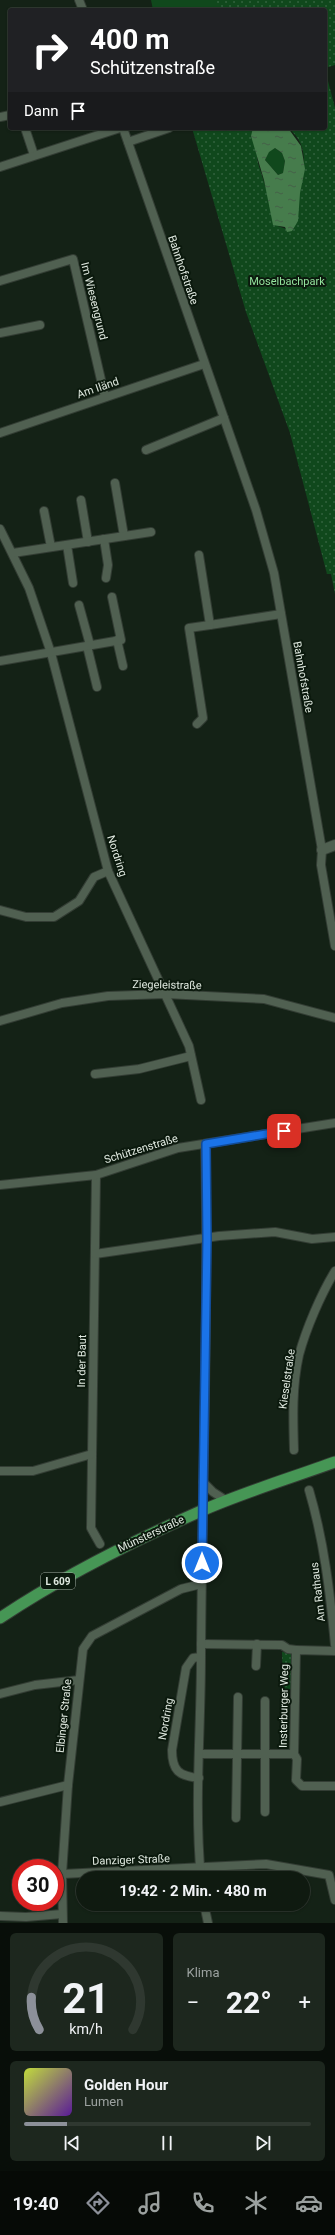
<!DOCTYPE html>
<html lang="de">
<meta charset="utf-8">
<style>
:root{--surface:#0f1a10;--page:#1d271e;--text:#f1f3f6;--muted:#9ba19f;--line:#2f3830;--accent:#8c9099}
body{margin:0;font-family:Roboto,sans-serif;background:var(--page);color:var(--text);height:100vh;display:flex;flex-direction:column;font-size:15px;white-space:nowrap}
*{box-sizing:border-box;margin:0}
p{font-size:13px;color:var(--muted)}
.icon{flex:none;width:22px;height:22px;fill:none;stroke:currentColor;stroke-width:2;stroke-linecap:round;stroke-linejoin:round}
.map{position:relative;height:1923px;overflow:hidden}
.sheet{display:flex;flex-direction:column;gap:10px;padding:10px;background:#080e09;flex:1}
.sheet>*{flex:none}
.banner{position:absolute;left:8px;top:8px;width:319px;height:122px;border-radius:4px;box-shadow:0 1px 3px #0004,0 0 0 1px var(--line);background:#202124;color:#fff;overflow:hidden}
.speed{position:absolute;left:12px;top:1859px;display:flex;gap:8px;font-size:20px;font-weight:700;text-align:center}
.speed>*{display:grid;place-content:center;width:52px;height:52px;border-radius:50%;background:var(--surface);box-shadow:0 1px 3px #0004,0 0 0 1px var(--line);line-height:1}
.speed .limit{border:6px solid #d22;background:#fff;color:#111}
.pin{position:absolute;display:grid;place-items:center;width:34px;height:34px;color:#fff;margin:-17px;border-radius:8px;box-shadow:0 2px 6px #0006}
.me{position:absolute;width:44px;margin:-22px;rotate:0deg;stroke-linejoin:round;filter:drop-shadow(0 0 3px #0008)}
.turn{display:flex;align-items:center;gap:14px;height:84px;padding:0 16px;font-size:18px}
.turn .icon{width:52px;height:52px;stroke-width:2.5}
.turn b{display:block;font-size:28px;line-height:34px}
.then{display:flex;align-items:center;height:38px;padding:0 16px;background:#0003;gap:8px;font-size:15px}
.big{font-size:30px;font-weight:700;line-height:1.1}
.sheet .tile{flex:1;display:flex;flex-direction:column;justify-content:center;gap:6px;min-width:0;padding:0 14px;border-radius:6px;background:var(--page)}
.sheet .dial{align-items:center;gap:0}
.dial svg{height:104px;overflow:visible;fill:none;stroke:var(--line);stroke-width:7;stroke-linecap:round;text-anchor:middle}
.dial text{fill:var(--text);stroke:none}
.song{display:flex;align-items:center;gap:12px}
.cover{width:48px;height:48px;border-radius:6px;background:linear-gradient(135deg,hsl(70 70% 55%),hsl(270 70% 35%))}
.played{height:4px;border-radius:2px;background:linear-gradient(90deg,var(--accent) 15%,var(--line) 15%)}
.keys{display:flex;justify-content:space-around;direction:ltr}
.heat{display:flex;justify-content:space-between;align-items:center;font-size:22px;direction:ltr}
.sheet .tiles{flex:1;display:grid;gap:10px;grid-template-columns:1fr 1fr}
.tile:last-child{grid-column:span 2}
.trip{position:absolute;left:76px;top:1871px;width:234px;height:40px;border-radius:20px;background:var(--surface);box-shadow:0 1px 3px #0004,0 0 0 1px var(--line);font-weight:700;line-height:40px;text-align:center}
.tab-bar{display:flex;height:64px;justify-content:space-around;align-items:center;background:#060a06;color:var(--muted)}
.tab-bar .icon{width:28px;height:28px}
.tab-bar .active{color:var(--accent)}
.tab-bar b{font-size:18px;color:var(--text)}
.map>svg:first-child{display:block}
</style>
<div class="map">
<svg width="335" height="1923" viewBox="0 0 335 1923">
<defs>
<pattern id="park-dots" width="8" height="8" patternUnits="userSpaceOnUse"><rect width="8" height="8" fill="#10481c"/><path d="M2 2h.1M6 6h.1" fill="none" stroke="#32623d" stroke-width="1.8" stroke-linecap="round"/></pattern>
<pattern id="water-ripples" width="26" height="14" patternUnits="userSpaceOnUse"><rect width="26" height="14" fill="#467c4c"/><path d="M2 4q2-2 4 0t4 0M15 11q2-2 4 0t4 0" fill="none" stroke="#446148"/></pattern>
</defs>
<rect width="100%" height="100%" fill="#142216"/>
<!-- grass -->
<g fill="#10481c">
<polygon points="151,0 217,0 217,10 153,10"/>
<polygon points="275,148 282,153 285,161 283,173 278,175 265,160 269,151"/>
</g>
<!-- park -->
<g fill="url(#park-dots)">
<polygon points="217,0 335,0 335,65 325,68 325,10 217,10"/>
<path d="M325,77l3,4 7,27v486l-4,-20h-4l-37,-141 -44,-121 -54,-184h61l5,35 20,63 8,3 12,-8c-5,-31 22,-68 -10,-93h37z"/>
<polygon points="282,1652 293,1653 292,1689 283,1689"/>
</g>
<!-- water -->
<path fill="url(#water-ripples)" fill-rule="evenodd" d="M253,128h35l13,18 4,23 -5,24 -2,28 -6,10 -5,1 -2,-5 -12,-2 -9,-45 -13,-44zM275,148l7,5 3,8 -2,12 -5,2 -13,-15 4,-8z"/>
<g fill="none" stroke-linecap="round" stroke-linejoin="round">
<!-- minor casing -->
<g stroke="#333d34" stroke-width="10">
<g id="minor">
<polyline points="79,0 83,10"/>
<polyline points="0,117 10,115"/>
<polyline points="25,128 34,155"/>
<polyline points="123,128 256,510 274,573 322,850 321,865 335,946"/>
<polyline points="128,142 169,128"/>
<polyline points="0,167 120,128"/>
<polyline points="0,281 73,259 105,397"/>
<polyline points="0,333 40,325"/>
<polyline points="0,433 204,364"/>
<polyline points="146,450 224,418"/>
<polyline points="115,483 124,536"/>
<polyline points="81,500 88,542"/>
<polyline points="44,511 51,547"/>
<polyline points="0,529 29,588 51,653 108,871 189,1046 201,1100"/>
<polyline points="104,539 108,565 106,578"/>
<polyline points="67,545 73,583"/>
<polyline points="13,553 151,532"/>
<polyline points="199,555 210,625 281,614"/>
<polyline points="79,605 90,645"/>
<polyline points="117,640 123,666"/>
<polyline points="87,646 97,687"/>
<polyline points="0,661 121,640 112,597"/>
<polyline points="197,724 203,718 189,628 210,625"/>
<polyline points="0,910 26,917 54,917 79,901 94,877 108,871"/>
<polyline points="0,1021 62,1003 108,996 166,994 264,999 335,1018"/>
<polyline points="95,1074 139,1069 191,1056"/>
<polyline points="96,1175 91,1528 100,1544"/>
<polyline points="0,1185 96,1175 178,1148 335,1123"/>
<polyline points="95,1254 219,1236 275,1232 312,1239 335,1237"/>
<path d="M294,1450c-1,-32 -2,-64 5,-95 7,-26 22,-61 36,-84"/>
<polyline points="0,1471 33,1471 92,1454"/>
<polyline points="203,1482 213,1492 227,1501"/>
<path d="M309,1490c15,51 21,102 26,155"/>
<polyline points="201,1644 282,1645 288,1649 296,1650"/>
<polyline points="335,1651 296,1650 294,1754 297,1759 296,1780 302,1786 335,1786"/>
<polyline points="256,1666 257,1644"/>
<polyline points="0,1694 35,1685 79,1680"/>
<polyline points="200,1754 294,1754"/>
<path d="M199,1778c-20,-2 -27,-7 -27,-28l14,-82 7,-10 8,-1"/>
<polyline points="0,1802 68,1785"/>
<polyline points="265,1812 265,1701"/>
<polyline points="236,1818 238,1697"/>
<polyline points="62,1874 266,1864 329,1875 335,1900"/>
<path d="M201,1878c-7,-73 0,-148 0,-221 1,-171 8,-342 4,-513"/>
<polyline points="204,1904 208,1923"/>
<polyline points="0,1916 26,1917 62,1914"/>
<polyline points="63,1923 62,1874 68,1785 83,1649 92,1636 181,1589 201,1584"/>
</g>
</g>
<!-- tertiary casing -->
<g stroke="#333d34" stroke-width="12">
<polyline id="tertiary" points="322,850 335,845"/>
</g>
<!-- primary casing -->
<g stroke="#333d34" stroke-width="13">
<path id="primary" d="M0,1618c63,-42 131,-76 201,-107 43,-19 90,-33 134,-49"/>
</g>
<!-- minor -->
<use href="#minor" stroke="#506051" stroke-width="8"/>
<!-- tertiary -->
<use href="#tertiary" stroke="#506051" stroke-width="10"/>
<!-- primary -->
<use href="#primary" stroke="#469655" stroke-width="11"/>
</g>
<g fill="none" stroke-linecap="round" stroke-linejoin="round">
<!-- route casing -->
<g stroke="#114b97" stroke-width="10">
<polyline id="route" points="202,1563 207,1239 206,1144 284,1131"/>
</g>
<!-- route -->
<use href="#route" stroke="#1a73e8" stroke-width="7"/>
</g>
<g text-anchor="middle" dominant-baseline="central" stroke-width="4" stroke-linejoin="round" paint-order="stroke">
<!-- shield labels -->
<rect fill="#0b190d" stroke="#a0aba1" stroke-width="1" x="41" y="1573" width="34" height="16" rx="3"/>
<g font-size="10" font-weight="bold" fill="#e0e9e0">
<text x="58" y="1581">L 609</text>
</g>
<!-- street labels -->
<g font-size="11" fill="#e0e9e0" stroke="#0b190d">
<text transform="translate(183 270) rotate(71)">Bahnhofstraße</text>
<text transform="translate(94 301) rotate(76)">Im Wiesengrund</text>
<text transform="translate(98 388) rotate(-19)">Am Iländ</text>
<text transform="translate(303 677) rotate(80)">Bahnhofstraße</text>
<text transform="translate(117 856) rotate(72)">Nordring</text>
<text transform="translate(167 985) rotate(1)">Ziegeleistraße</text>
<text transform="translate(141 1149) rotate(-17)">Schützenstraße</text>
<text transform="translate(82 1361) rotate(-89)">In der Baut</text>
<text transform="translate(287 1379) rotate(-82)">Kieselstraße</text>
<text transform="translate(151 1534) rotate(-25)">Münsterstraße</text>
<text transform="translate(318 1592) rotate(-97)">Am Rathaus</text>
<text transform="translate(284 1706) rotate(-89)">Insterburger Weg</text>
<text transform="translate(64 1716) rotate(-84)">Elbinger Straße</text>
<text transform="translate(166 1719) rotate(-80)">Nordring</text>
<text transform="translate(131 1860) rotate(-2)">Danziger Straße</text>
</g>
<!-- park labels -->
<g font-size="11" fill="#94e29d" stroke="#0b190d">
<text x="287" y="281">Moselbachpark</text>
</g>
</g>
</svg>
<div class="speed"><div class="limit">30</div></div>
<div class="pin" style="left:284px;top:1131px;background:#d93025"><svg class="icon" aria-label="arrive" viewBox="0 0 24 24"><path d="M6 21V4h12l-3 4 3 4H6"/></svg></div>
<svg class="me" style="left:202px;top:1563px" viewBox="-20 -20 40 40"><circle r="17" fill="#1a73e8" stroke="#fff" stroke-width="3"/><path d="M0-11L8 9 0 5-8 9z" fill="#fff"/></svg>
<div class="trip">19:42 · 2 Min. · 480 m</div>
<div class="banner">
<div class="turn"><svg class="icon" aria-label="right" viewBox="0 0 24 24"><path d="M7 20v-9h11M14 6l5 5-5 5"/></svg><div><b>400 m</b>Schützenstraße</div></div>
<div class="then">Dann<svg class="icon" aria-label="arrive" viewBox="0 0 24 24"><path d="M6 21V4h12l-3 4 3 4H6"/></svg></div>
</div>
</div>
<section class="sheet">
<div class="tiles">
<div class="tile dial"><svg viewBox="0 0 100 80">
<path d="M14 69A42 42 0 1 1 86 69"/>
<path d="M14 69A42 42 0 0 1 8 44" stroke="#8c9099"/>
<text x="50" y="56" font-size="32" font-weight="700">21</text>
<text x="50" y="72" font-size="11">km/h</text>
</svg></div>
<div class="tile"><p>Klima</p>
<div class="heat"><a>−</a><b class="big">22°</b><a>+</a></div>
</div>
<div class="tile">
<div class="song"><i class="cover"></i><div><b>Golden Hour</b><p>Lumen</p></div></div>
<div class="played"></div>
<div class="keys"><svg class="icon" aria-label="previous" viewBox="0 0 24 24"><path d="M18 5L8 12l10 7zM5 5v14"/></svg><svg class="icon" aria-label="pause" viewBox="0 0 24 24"><path d="M8 5v14M16 5v14"/></svg><svg class="icon" aria-label="next" viewBox="0 0 24 24"><path d="M6 5l10 7-10 7zM19 5v14"/></svg></div>
</div>
</div>
</section>
<nav class="tab-bar">
<b>19:40</b>
<svg class="icon active" aria-label="directions" viewBox="0 0 24 24"><path d="M12 3l9 9-9 9-9-9zM9 14v-3h6M13 9l2 2-2 2"/></svg>
<svg class="icon" aria-label="music" viewBox="0 0 24 24"><path d="M9 18V5l10-2v13"/><circle cx="6" cy="18" r="3"/><circle cx="16" cy="16" r="3"/></svg>
<svg class="icon" aria-label="phone" viewBox="0 0 24 24"><path d="M5 4h4l2 5-3 2q2 4 5 5l2-3 5 2v4C11 20 4 13 5 4z"/></svg>
<svg class="icon" aria-label="climate" viewBox="0 0 24 24"><path d="M12 3v18M4 7l16 10M4 17L20 7"/></svg>
<svg class="icon" aria-label="car" viewBox="0 0 24 24"><path d="M5 17H2v-5l4-1 3-4h7l3 4 3 1v5h-3M9 17h6M6 11h13"/><circle cx="7" cy="17" r="2"/><circle cx="17" cy="17" r="2"/></svg>
</nav>
